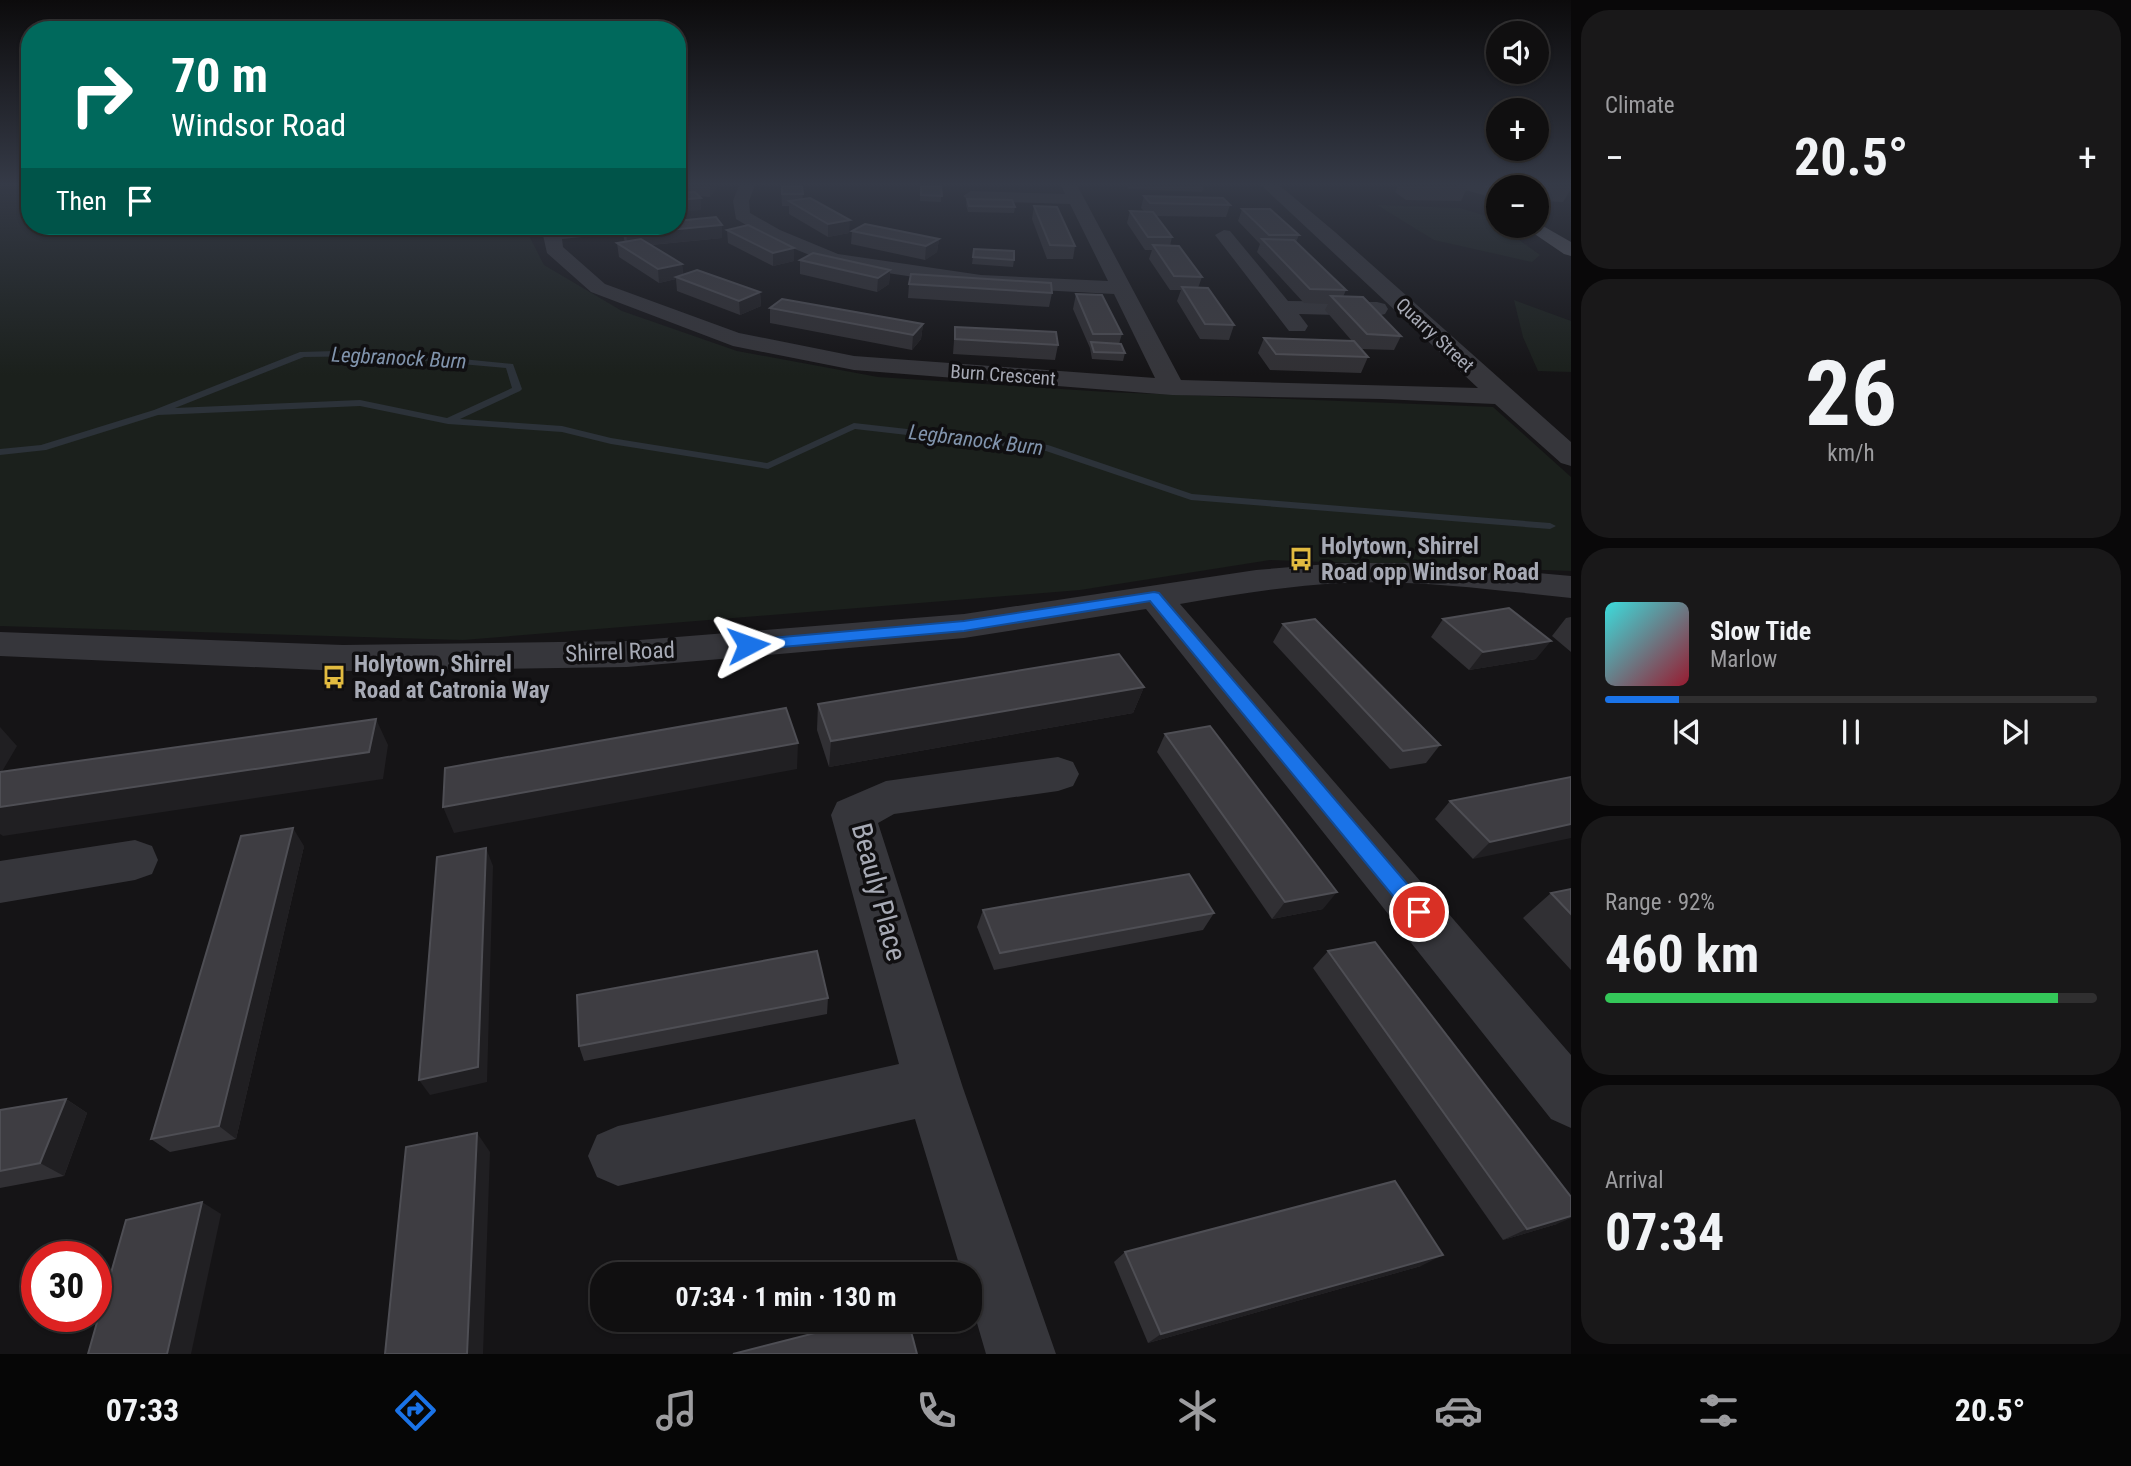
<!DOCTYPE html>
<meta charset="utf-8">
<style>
:root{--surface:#100f10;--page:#191819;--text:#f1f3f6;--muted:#9c9c9f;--line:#302f30;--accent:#1a73e8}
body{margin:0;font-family:"Roboto Condensed",sans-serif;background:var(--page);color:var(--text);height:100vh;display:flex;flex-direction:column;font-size:26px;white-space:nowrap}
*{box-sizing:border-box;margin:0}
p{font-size:23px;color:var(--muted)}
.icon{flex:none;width:38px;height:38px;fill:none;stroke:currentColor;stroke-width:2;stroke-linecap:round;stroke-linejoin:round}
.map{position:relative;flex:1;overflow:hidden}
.side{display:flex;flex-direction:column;gap:10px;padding:10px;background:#090809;width:560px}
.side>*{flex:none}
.guide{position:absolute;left:21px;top:21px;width:665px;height:214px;border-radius:28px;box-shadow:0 2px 5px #0004,0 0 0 2px var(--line);background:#00695c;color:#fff;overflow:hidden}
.fabs{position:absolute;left:1486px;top:21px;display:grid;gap:14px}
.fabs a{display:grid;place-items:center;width:63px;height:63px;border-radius:50%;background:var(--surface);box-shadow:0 2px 5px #0004,0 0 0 2px var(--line);font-size:35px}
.speed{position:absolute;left:21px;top:1241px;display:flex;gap:14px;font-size:35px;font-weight:700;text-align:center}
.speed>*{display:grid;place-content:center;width:91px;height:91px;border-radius:50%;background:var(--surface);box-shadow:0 2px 5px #0004,0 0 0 2px var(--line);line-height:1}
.speed .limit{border:10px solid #d22;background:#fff;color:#111}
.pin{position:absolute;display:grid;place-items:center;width:60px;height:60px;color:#fff;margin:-30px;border:4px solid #fff;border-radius:50%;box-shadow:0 2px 7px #0007}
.me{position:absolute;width:77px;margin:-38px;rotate:86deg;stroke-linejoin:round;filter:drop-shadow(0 0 5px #0008)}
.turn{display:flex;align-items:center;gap:24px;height:147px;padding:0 35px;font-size:32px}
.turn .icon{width:91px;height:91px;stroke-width:2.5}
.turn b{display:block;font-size:49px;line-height:60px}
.then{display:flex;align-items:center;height:66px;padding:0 35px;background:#0003;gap:14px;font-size:26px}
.big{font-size:52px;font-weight:700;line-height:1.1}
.side .tile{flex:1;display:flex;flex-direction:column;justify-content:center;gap:10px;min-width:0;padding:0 24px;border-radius:28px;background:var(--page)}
.side .dial{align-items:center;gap:0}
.dial b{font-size:91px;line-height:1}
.song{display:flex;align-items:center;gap:21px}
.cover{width:84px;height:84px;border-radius:10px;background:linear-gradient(135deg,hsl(180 70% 55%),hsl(350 70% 35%))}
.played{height:7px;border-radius:4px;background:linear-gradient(90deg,var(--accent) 15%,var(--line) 15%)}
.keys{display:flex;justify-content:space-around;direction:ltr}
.heat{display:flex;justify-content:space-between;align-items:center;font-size:38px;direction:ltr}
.charge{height:10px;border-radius:5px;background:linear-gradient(90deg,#34c759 92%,var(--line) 0)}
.trip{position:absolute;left:590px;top:1262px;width:392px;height:70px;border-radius:28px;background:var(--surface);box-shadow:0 2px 5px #0004,0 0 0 2px var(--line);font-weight:700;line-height:70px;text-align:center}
.menu{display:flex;height:112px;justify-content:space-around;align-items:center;background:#060606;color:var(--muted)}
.menu .icon{width:49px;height:49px}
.menu .selected{color:var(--accent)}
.menu b{font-size:32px;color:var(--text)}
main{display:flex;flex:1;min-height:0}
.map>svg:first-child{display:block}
</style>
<main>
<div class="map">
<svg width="1571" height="1354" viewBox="0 0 1571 1354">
<rect width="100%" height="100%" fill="#151416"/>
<!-- green -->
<g fill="#1b201c">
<polygon points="0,185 30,185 30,226 524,226 544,265 622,311 737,351 878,377 1107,392 1493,407 1571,477 1571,571 1270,560 1080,590 463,640 0,626"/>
<polygon points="1377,205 1460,208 1486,216 1540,255 1532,262 1434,240"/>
<polygon points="1514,300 1571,321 1571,372 1538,371 1523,337"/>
</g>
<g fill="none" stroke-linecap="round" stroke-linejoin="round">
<!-- stream -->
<path fill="#2c3239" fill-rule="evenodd" d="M371,350l142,14 9,25 -2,2 -60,28 102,7 49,12 156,25 87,-40 194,22 144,49 358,29 6,3 -6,3 -359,-29 -145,-49 -191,-22 -87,40 -157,-25 -49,-12 -114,-8 -88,-18 -202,9 -112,35 -46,5v-6l41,-4 113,-35 146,-58zM371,356l135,12 6,20 -65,30 -87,-18 -185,8 129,-51z"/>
<!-- minor -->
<g fill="#36363b" fill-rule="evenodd">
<polygon points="739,185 755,185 749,201 750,213 780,230 838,254 981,275 1108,281 1070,204 971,201 963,196 971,191 1065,194 1061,185 1077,185 1181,380 1478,388 1261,185 1279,185 1335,232 1571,442 1571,466 1561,463 1495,404 1381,399 1172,395 854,370 733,346 591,292 547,253 541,226 559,226 559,229 648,226 639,231 562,239 563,247 605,284 739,333 854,356 1155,378 1114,294 981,287 834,265 768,238 736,219 733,201"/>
<polygon points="1456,185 1484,185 1498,189 1498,199 1458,188"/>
<polygon points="1224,230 1230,231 1288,301 1377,302 1385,304 1388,309 1385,314 1377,316 1299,314 1308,326 1305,331 1289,331 1215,235"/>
<path d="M1340,563h89l142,13v22c-77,-8 -154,-19 -231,-15 -54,3 -107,12 -160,21l391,451v73l-20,-9 -405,-510 -182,29 -337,29 -284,4 -343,-15v-24l343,13 284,-4 337,-27 292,-44z"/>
<polygon points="1058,757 1073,762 1079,774 1073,786 1058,791 894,814 878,823 963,1088 1056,1354 986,1354 970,1299 970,1274 962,1274 915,1119 618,1186 597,1177 588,1156 597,1135 618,1126 899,1064 831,815 837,802 886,781"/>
<polygon points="135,840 152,846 158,860 152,874 135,880 0,903 0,861"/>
</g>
<!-- major -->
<g fill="#525359" fill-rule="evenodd">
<polygon points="1484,185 1500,185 1498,200 1492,199"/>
<polygon points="1536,222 1571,242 1571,256 1564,254 1523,226 1536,226"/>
</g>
</g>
<!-- wall -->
<g fill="#313034">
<polygon points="689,186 718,186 710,197 699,196 701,198 701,210 689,192"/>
<polygon points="781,186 802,186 803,199 849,233 828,237 789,214 789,206 782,206"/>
<polygon points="920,186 941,186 941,202 920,201"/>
<polygon points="957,186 956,186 999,186 999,187"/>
<polygon points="1126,186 1204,186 1202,192 1129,189"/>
<polygon points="1398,186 1468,186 1461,201 1406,200 1395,192"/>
<polygon points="1522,186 1571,186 1571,189 1563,202 1536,201 1536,187 1522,187"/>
<polygon points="1144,196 1230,205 1226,217 1156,216 1172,237 1170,246 1202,277 1198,288 1234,325 1229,340 1200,339 1177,301 1181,290 1170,290 1149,259 1152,250 1145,250 1127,223 1130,211 1144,211 1141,208"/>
<polygon points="967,199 1015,207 1014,213 968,212 966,205"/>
<polygon points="1034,206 1075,246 1073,259 1047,259 1032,219"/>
<polygon points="1242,209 1299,235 1296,242 1346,290 1343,297 1401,336 1394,350 1361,349 1368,357 1361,373 1270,370 1258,353 1264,338 1352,341 1325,310 1328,304 1304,303 1257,252 1260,244 1238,221"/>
<polygon points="622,226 722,238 651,245 682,264 683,275 760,292 761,306 740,315 677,291 676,279 659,283 619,257 617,243 625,242 624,239"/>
<polygon points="727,230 794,261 773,266 728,243"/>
<polygon points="852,231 939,239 937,252 925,260 851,244"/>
<polygon points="974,249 1014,260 1013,267 972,264"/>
<polygon points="800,260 890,270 889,284 877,292 800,274"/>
<polygon points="909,284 1052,293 1049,307 908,298"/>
<polygon points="1076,294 1122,334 1119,344 1125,353 1123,361 1092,359 1090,348 1073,309"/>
<polygon points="770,308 923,324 921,339 912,350 770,323"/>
<polygon points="955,327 1058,345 1055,360 953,354"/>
<polygon points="1571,617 1571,652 1552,636 1566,618"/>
<polygon points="1443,619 1536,659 1469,670 1431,637"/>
<polygon points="1283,624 1440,745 1426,763 1390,769 1273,642"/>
<polygon points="1144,687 1133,713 829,767 817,730 818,704"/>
<polygon points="1165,734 1323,909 1272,919 1157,752"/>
<polygon points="1571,777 1473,859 1435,819 1450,801"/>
<polygon points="304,846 236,1139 170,1152 151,1139"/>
<polygon points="1571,889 1571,970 1523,918 1551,893"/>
<polygon points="983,910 1214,913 1203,930 994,970 977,927"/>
<polygon points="1328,951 1557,1224 1503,1240 1313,968"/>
<polygon points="828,998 827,1014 584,1061 579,1046"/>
<polygon points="66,1099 87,1113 64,1176 0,1188 0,1110"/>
<polygon points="1125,1252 1421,1266 1148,1343 1114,1262"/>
</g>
<!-- shaded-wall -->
<g fill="#201f22">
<polygon points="710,186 718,186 710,197"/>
<polygon points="701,198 701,210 677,212 677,200"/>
<polygon points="850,220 849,233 828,237 828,224"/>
<polygon points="722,225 722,238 628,247 626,234"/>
<polygon points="939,239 937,252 925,260 926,246"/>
<polygon points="794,248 794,261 773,266 773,253"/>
<polygon points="682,264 683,277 676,277 676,279 659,283 658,269"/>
<polygon points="890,270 889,284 877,292 878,278"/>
<polygon points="760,292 761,306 740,315 739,301"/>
<polygon points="923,324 921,339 912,350 913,335"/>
<polygon points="1551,641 1536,659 1469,670 1483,652"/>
<polygon points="1144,687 1133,713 829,767 831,741"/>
<polygon points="376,719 388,745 383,779 3,836 0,834 0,807"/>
<polygon points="0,727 17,746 0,775"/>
<polygon points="798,743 797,769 454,833 443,807"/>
<polygon points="1571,824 1571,838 1473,859 1490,842"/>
<polygon points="293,828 304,846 236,1139 219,1126"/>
<polygon points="486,848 493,866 487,1082 430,1095 419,1080"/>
<polygon points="1337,892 1323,909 1272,919 1285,902"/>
<polygon points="66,1099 87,1113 64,1176 40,1163"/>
<polygon points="477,1133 490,1152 483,1354 467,1354"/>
<polygon points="202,1202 221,1214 191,1354 167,1354"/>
<polygon points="1571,1216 1571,1218 1557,1224 1503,1240 1527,1229"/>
<polygon points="1443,1255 1421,1266 1148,1343 1161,1334"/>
</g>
<!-- building -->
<g fill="#3e3d42" stroke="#4e4e54" stroke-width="2">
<polygon points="782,186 802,186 803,194 782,194"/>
<polygon points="921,186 941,186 942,196 921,195"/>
<polygon points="695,192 701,198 677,200 677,193"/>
<polygon points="1144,196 1223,198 1230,205 1150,203"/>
<polygon points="810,198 850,220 828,224 789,201"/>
<polygon points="967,199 1012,200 1015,207 969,206"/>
<polygon points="1034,206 1057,207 1075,246 1050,245"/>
<polygon points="1242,209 1270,209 1299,235 1269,235"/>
<polygon points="1130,211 1153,212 1172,237 1148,237"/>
<polygon points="716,217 722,225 626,234 622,226 677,226 677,221"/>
<polygon points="865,224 939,239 926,246 852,231"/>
<polygon points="748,225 794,248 773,253 727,230"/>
<polygon points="641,239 682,264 658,269 617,243"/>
<polygon points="1262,239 1294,240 1346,290 1310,289"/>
<polygon points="1153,245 1179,246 1202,277 1174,276"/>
<polygon points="974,249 1014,251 1014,260 973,257"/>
<polygon points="813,253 890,270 878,278 800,260"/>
<polygon points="697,270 760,292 739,301 676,277"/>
<polygon points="911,274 1051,283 1052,293 909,284"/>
<polygon points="1182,287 1208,288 1234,325 1205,324"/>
<polygon points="1076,294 1102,295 1122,334 1093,334"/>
<polygon points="1331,296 1363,297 1401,336 1367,334"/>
<polygon points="782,299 923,324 913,335 770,308"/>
<polygon points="955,327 1056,332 1058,345 955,339"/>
<polygon points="1264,338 1354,341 1368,357 1276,354"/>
<polygon points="1091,342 1121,344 1125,353 1094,352"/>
<polygon points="1509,608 1551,641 1483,652 1443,619"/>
<polygon points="1315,619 1440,745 1403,751 1283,624"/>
<polygon points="1119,654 1144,687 831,741 818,704"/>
<polygon points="786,708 798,743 443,807 445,768"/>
<polygon points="376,719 369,752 0,807 0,772"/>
<polygon points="1210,726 1337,892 1285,902 1165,734"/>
<polygon points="1571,777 1571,824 1490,842 1450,801"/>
<polygon points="293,828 219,1126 151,1139 241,836"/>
<polygon points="486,848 478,1067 419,1080 437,857"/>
<polygon points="1189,874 1214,913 1000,953 983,910"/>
<polygon points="1571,889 1571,914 1551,893"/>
<polygon points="1375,942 1571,1197 1571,1216 1527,1229 1328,951"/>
<polygon points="817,951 828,998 579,1046 577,995"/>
<polygon points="66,1099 40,1163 0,1171 0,1110"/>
<polygon points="477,1133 467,1354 385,1354 406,1147"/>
<polygon points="1395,1181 1443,1255 1161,1334 1125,1252"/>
<polygon points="202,1202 167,1354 88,1354 126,1220"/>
<polygon points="866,1320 908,1320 917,1354 733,1354"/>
</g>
<!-- sky -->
<linearGradient id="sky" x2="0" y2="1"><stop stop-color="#0c0b0c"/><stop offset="0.49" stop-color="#353a47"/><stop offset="1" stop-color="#353a47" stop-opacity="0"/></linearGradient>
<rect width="1571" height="375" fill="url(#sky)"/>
<!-- route -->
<polygon fill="#1a73e8" stroke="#114b97" stroke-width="2" points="1154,592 1159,593 1426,906 1429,912 1426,919 1419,921 1412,919 1150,601 964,631 748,650 740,645 748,640 964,621"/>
<!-- icons -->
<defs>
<g id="bus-bare" transform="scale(1.89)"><path d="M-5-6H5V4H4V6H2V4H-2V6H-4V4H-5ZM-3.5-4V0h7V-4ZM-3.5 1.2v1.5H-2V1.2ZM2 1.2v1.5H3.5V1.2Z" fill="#e2bb40" stroke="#100f11" stroke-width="2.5" paint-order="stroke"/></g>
</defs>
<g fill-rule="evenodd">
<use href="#bus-bare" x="1301" y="559"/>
<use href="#bus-bare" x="334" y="677"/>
</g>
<g text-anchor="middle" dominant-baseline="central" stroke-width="7" stroke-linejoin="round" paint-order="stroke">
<!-- far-street labels -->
<g font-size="19" fill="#a7aab5" stroke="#100f11">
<text transform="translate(1435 335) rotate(43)">Quarry Street</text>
<text transform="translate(1003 375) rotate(4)">Burn Crescent</text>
</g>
<!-- far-water labels -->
<g font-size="21" font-style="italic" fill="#8194ad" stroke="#100f11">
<text transform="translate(399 358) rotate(3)">Legbranock Burn</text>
<text transform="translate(976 440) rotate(7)">Legbranock Burn</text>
</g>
<!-- poi labels -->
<g font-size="23" font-weight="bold" fill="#a7aab5" stroke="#100f11" text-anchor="start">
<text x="1321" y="546">Holytown, Shirrel<tspan x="1321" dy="26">Road opp Windsor Road</tspan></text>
<text x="354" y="664">Holytown, Shirrel<tspan x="354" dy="26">Road at Catronia Way</tspan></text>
</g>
<!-- street labels -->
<g font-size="23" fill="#a7aab5" stroke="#100f11">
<text transform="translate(620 652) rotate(-2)">Shirrel Road</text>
</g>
<!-- near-street labels -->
<g font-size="28" fill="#a7aab5" stroke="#100f11">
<text transform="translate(879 892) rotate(75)">Beauly Place</text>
</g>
</g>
</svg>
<div class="fabs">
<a><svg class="icon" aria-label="sound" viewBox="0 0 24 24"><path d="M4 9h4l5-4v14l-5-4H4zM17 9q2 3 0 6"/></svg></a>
<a>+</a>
<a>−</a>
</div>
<div class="speed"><div class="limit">30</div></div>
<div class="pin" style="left:1419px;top:912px;background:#d93025"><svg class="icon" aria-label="arrive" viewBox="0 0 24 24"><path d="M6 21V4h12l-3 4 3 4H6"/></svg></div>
<svg class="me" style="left:748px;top:645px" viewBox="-20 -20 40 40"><path d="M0-17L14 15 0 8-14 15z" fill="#1a73e8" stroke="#fff" stroke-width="4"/></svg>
<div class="trip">07:34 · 1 min · 130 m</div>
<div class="guide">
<div class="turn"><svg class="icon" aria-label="right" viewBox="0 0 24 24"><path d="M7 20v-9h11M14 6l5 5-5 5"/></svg><div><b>70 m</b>Windsor Road</div></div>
<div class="then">Then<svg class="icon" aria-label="arrive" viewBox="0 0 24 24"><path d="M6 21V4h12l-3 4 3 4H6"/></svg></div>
</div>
</div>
<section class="side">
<div class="tile"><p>Climate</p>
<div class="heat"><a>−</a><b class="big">20.5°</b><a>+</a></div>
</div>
<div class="tile dial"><b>26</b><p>km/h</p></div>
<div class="tile">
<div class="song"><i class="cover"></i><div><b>Slow Tide</b><p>Marlow</p></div></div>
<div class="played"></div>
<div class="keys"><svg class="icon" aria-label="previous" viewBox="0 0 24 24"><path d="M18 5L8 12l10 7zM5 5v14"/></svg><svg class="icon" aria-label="pause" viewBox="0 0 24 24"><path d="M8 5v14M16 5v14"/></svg><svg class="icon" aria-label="next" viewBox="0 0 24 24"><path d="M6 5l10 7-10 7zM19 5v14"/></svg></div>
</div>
<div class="tile"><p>Range · 92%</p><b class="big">460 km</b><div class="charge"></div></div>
<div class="tile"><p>Arrival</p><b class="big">07:34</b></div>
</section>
</main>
<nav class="menu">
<b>07:33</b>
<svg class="icon selected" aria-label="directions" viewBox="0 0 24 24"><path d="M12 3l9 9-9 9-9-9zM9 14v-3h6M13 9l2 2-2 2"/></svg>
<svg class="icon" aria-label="music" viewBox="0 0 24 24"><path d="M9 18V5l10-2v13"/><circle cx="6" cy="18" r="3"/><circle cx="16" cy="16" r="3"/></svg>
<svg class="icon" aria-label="phone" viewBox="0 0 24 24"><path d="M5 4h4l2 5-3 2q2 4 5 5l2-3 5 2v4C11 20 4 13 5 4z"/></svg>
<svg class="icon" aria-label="climate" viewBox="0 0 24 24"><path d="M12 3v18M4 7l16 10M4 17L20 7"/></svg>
<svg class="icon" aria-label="car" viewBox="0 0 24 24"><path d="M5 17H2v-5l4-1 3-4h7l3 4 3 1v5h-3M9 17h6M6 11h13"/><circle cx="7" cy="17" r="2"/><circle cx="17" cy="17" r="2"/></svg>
<svg class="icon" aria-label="filters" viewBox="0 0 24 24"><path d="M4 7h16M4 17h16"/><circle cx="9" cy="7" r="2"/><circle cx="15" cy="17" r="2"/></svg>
<b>20.5°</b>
</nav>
